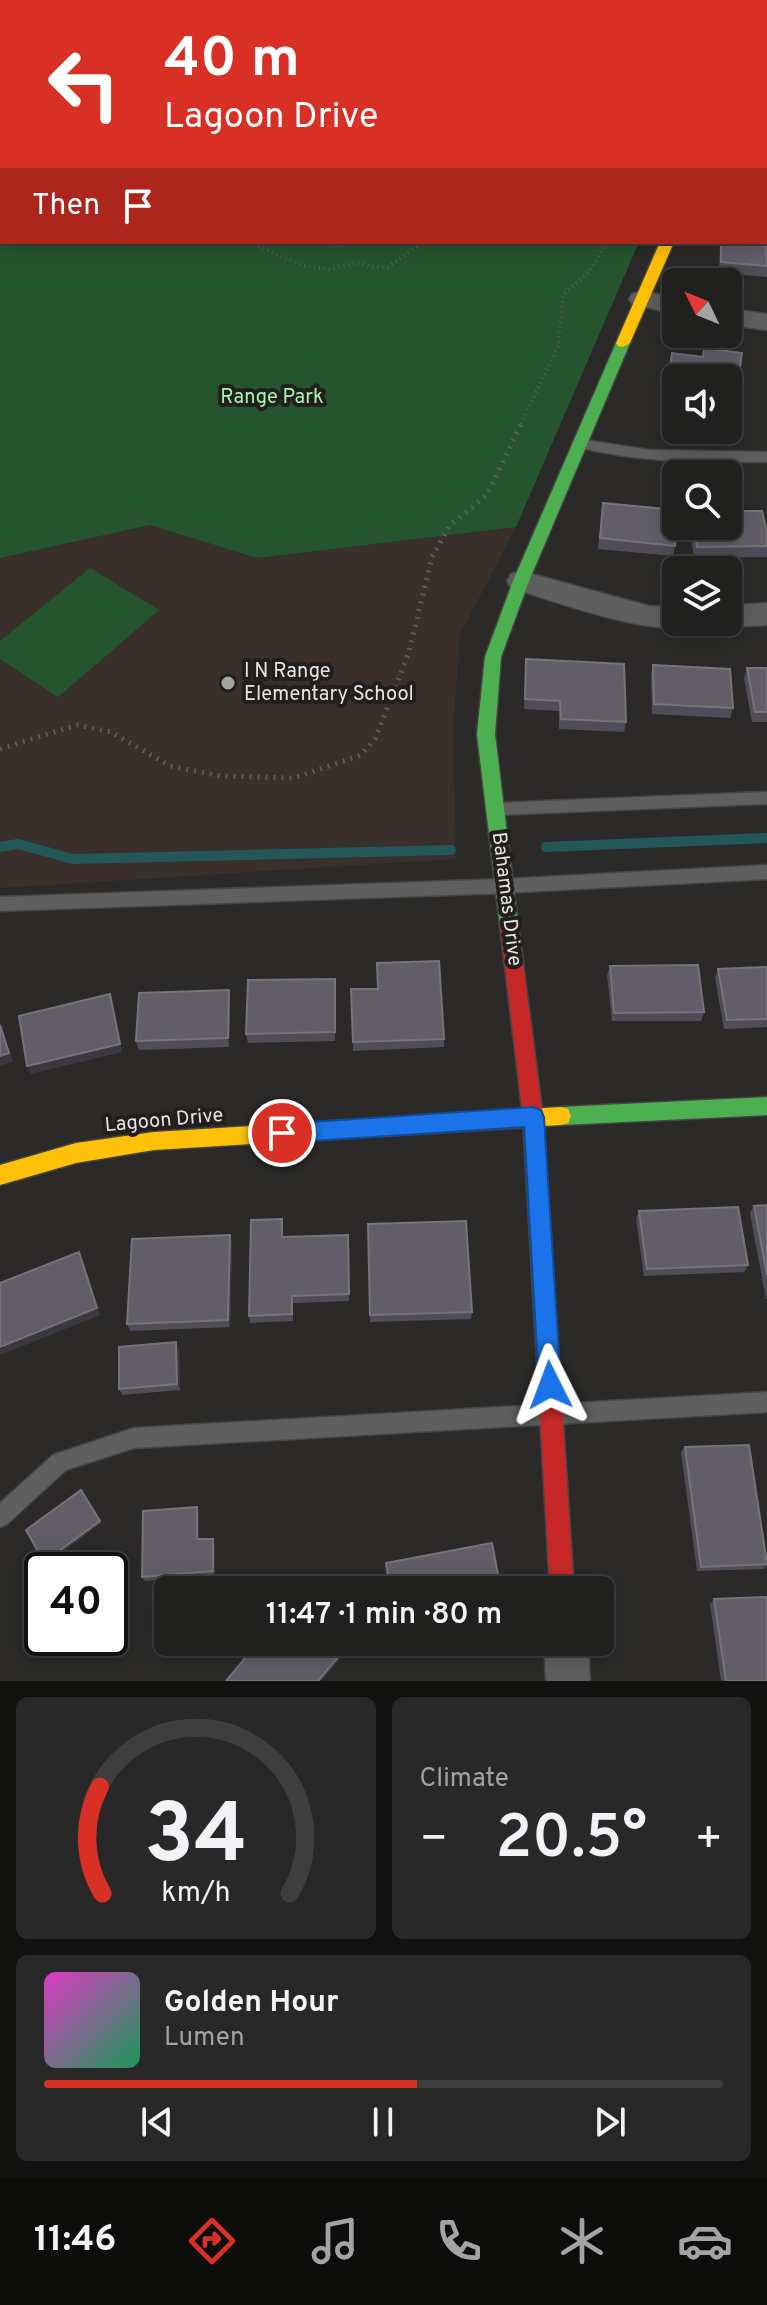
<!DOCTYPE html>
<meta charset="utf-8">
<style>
:root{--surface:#20201f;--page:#282828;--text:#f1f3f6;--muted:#a2a3a4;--line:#3d3e3d;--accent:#d93025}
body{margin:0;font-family:Overpass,sans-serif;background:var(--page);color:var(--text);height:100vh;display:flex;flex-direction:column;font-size:30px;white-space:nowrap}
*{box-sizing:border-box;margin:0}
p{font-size:26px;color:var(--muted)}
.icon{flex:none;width:44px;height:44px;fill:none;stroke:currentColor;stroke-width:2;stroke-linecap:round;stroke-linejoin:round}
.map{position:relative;height:1681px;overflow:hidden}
.sheet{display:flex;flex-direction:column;gap:16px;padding:16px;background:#121211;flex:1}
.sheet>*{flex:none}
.top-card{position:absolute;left:0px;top:0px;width:768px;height:244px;box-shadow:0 4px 20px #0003,0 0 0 2px var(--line);background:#d93025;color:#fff;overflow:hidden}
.needle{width:52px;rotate:313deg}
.buttons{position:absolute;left:662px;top:268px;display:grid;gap:16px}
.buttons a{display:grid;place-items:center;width:80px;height:80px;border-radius:12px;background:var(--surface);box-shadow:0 4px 20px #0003,0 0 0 2px var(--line);font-size:40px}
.speed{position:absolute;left:24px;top:1552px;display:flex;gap:16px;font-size:40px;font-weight:700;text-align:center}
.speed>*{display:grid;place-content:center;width:104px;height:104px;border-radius:50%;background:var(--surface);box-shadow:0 4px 20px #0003,0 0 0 2px var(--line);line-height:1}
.speed .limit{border:4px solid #111;border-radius:12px;background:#fff;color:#111}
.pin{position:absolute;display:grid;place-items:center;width:68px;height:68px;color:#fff;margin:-34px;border:4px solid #fff;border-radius:50%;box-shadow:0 2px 8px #0007}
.me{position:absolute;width:88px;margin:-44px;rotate:357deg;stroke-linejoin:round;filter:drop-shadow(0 0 6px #0008)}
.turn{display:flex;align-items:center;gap:28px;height:168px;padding:0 32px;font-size:36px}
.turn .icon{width:104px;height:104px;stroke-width:2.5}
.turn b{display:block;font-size:56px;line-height:68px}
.then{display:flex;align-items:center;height:76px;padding:0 32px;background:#0003;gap:16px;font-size:30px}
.big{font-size:60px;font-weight:600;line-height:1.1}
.sheet .widget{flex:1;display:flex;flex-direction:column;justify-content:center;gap:12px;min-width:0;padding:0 28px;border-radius:12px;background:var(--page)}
.sheet .dial{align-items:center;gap:0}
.dial svg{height:208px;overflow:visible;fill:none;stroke:var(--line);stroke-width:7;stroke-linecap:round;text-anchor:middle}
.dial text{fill:var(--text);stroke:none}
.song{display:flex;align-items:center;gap:24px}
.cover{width:96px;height:96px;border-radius:12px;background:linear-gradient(135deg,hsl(310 70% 55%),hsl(150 70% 35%))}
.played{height:8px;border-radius:4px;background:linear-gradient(90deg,var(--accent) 55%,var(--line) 55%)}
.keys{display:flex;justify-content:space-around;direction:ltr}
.heat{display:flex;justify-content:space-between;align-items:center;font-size:44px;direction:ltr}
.sheet .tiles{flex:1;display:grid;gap:16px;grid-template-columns:1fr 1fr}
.widget:last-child{grid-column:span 2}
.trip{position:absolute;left:154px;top:1576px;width:460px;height:80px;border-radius:12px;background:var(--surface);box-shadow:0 4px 20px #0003,0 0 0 2px var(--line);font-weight:600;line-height:80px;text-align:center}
.tab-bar{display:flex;height:128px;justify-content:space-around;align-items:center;background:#0d0d0c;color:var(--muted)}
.tab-bar .icon{width:56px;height:56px}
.tab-bar .selected{color:var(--accent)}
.tab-bar b{font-size:36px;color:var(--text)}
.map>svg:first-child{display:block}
</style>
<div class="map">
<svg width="767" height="1681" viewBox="0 0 767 1681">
<rect width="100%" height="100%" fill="#2b2a29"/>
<!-- built -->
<polygon fill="#39302c" points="150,525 257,558 516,527 460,635 453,731 456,859 0,888 0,558"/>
<!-- green -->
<g fill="#25552e">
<polygon points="0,144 2,242 639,242 516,527 257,558 150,525 0,558"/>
<polygon points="90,568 159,610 58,697 0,659 0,641"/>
</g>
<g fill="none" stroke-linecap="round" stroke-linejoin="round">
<!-- stream -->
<g stroke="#245758" stroke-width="10">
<polyline points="0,847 18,844 73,859 451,850"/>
<polyline points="546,847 767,838"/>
</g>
<!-- lane casing -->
<g stroke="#464544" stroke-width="3">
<g id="lane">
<rect x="119" y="0" width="10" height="2"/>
<rect x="454" y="0" width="10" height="2"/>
<rect x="766" y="204" width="1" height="6"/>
<path d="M316,242h41c-9,6 -32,6 -41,0z"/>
<path d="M579,439l70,11 118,2v10c-65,0 -130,1 -193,-16l-2,-3z"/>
<polygon points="767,792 767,804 497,815 491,814 489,809 491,804 497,803"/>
<polygon points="767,865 767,879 505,893 0,911 0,897 505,879"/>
<polygon points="767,1392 767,1412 134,1448 66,1470 7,1524 0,1527 0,1503 53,1455 134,1428"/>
</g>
</g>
<!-- street casing -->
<g stroke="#464544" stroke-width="3">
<g id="street">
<rect x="279" y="0" width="20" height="2"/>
<polygon points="611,0 631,0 632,2 612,2"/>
<polygon points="641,291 676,298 676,314 632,304 629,299 632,294"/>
<polygon points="728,309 767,314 767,330 728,325"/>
<path d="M521,571l128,35 27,1v15h12c-21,21 -146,-25 -177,-34l-4,-7 4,-7z"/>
<polygon points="767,603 767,625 728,627 717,622 728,622 728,605"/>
<polygon points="544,1642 588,1642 590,1681 546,1681"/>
</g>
</g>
<!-- fast casing -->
<g stroke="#464544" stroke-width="3">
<g id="fast">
<rect x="766" y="96" width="1" height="8"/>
<rect x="0" y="122" width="2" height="8"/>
<polygon points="623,339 630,343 529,581 501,657 495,734 518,925 516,931 509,933 502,931 500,925 477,734 485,657 513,581 616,343"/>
<polygon points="767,1097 767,1115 561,1125 554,1123 551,1116 554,1109 561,1107"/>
</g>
</g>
<!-- slow casing -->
<g stroke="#464544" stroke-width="3">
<g id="slow">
<polygon points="660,242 674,242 630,343 623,347 618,346 616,343"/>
<polygon points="561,1107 568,1109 571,1116 568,1123 561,1125 154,1150 76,1163 0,1185 0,1165 76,1143 154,1132"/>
</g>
</g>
<!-- jam casing -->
<g stroke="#464544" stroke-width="3">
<polygon id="jam" points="509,917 516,919 518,925 543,1117 574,1590 550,1590 523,1117 500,925 502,919"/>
</g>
<!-- path-far1 -->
<g stroke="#5b5a5a" stroke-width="4" stroke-dasharray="1 4" stroke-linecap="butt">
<polyline points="249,242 303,266 329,269 362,263 371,267 388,267 423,242"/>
<polyline points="521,424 558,346 563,295 589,272 607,242"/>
</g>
<!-- path -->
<polyline stroke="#5b5a5a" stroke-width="5" stroke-dasharray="2 6" stroke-linecap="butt" points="0,749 77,725 111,732 170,766 221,776 294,778 361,755 375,739 409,652 432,557 450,525 487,495 522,422"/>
<!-- lane -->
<use href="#lane" fill="#605f5f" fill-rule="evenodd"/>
<!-- street -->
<use href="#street" fill="#605f5f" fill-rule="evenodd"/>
<!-- fast -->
<use href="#fast" fill="#4caf50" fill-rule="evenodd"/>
<!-- slow -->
<use href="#slow" fill="#ffc107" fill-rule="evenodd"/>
<!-- jam -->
<use href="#jam" fill="#c62828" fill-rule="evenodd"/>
</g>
<!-- wall -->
<g fill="#504d58">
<rect x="173" y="0" width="77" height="2"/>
<polygon points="522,0 568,0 567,2 522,2"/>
<polygon points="767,239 767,277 719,273 720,242 766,242"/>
<polygon points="704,348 742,353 735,400 728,399 728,378 676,378 676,393 666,391 672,353 703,357"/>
<polygon points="602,514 675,546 673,556 598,549"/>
<polygon points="689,526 728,526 767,532 767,557 694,558"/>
<polygon points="526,659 626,722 624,732 559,729 559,711 524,709"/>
<polygon points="653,665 733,708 730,718 652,714 651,676"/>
<polygon points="747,668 767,668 767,722 752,722 744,678"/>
<polygon points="610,966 704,1012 701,1021 612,1021 607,975"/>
<polygon points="767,967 767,1027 724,1029 715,978 718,969"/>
<polygon points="335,979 335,1041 248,1043 246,1034"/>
<polygon points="351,989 378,989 444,1039 444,1047 353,1051"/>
<polygon points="229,990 230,999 229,1047 139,1050 136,1041"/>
<polygon points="767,1205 767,1299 766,1299 750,1213 754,1206"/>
<polygon points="639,1211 748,1265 744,1272 644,1276 636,1218"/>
<polygon points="282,1219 283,1237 348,1235 349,1301 293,1303 293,1321 250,1323 249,1316"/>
<polygon points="368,1224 472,1312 471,1319 370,1322"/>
<polygon points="230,1235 232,1242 230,1327 130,1331 127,1324"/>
<polygon points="179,1348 180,1390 122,1395 119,1389"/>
<polygon points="685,1447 767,1560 767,1565 763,1569 697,1571 681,1452"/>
<polygon points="199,1512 199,1539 215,1544 215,1575 145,1581 142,1577"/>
<polygon points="714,1599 767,1681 721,1681 710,1604"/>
<polygon points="397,1642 458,1642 399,1653"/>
</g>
<!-- shaded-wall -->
<g fill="#3b383f">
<polygon points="229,990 230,999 229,1047 228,1038"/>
<polygon points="110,994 122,1052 31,1074 27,1066"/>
<polygon points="0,1023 13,1062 0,1066"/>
<polygon points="230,1235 232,1242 230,1327 228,1320"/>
<polygon points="79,1252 100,1315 0,1355 0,1347"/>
<polygon points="176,1342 179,1348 180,1390 177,1384"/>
<polygon points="81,1490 101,1523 46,1565 44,1562"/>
<polygon points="197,1507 199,1512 199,1544 197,1539"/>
<polygon points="213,1539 215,1544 215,1575 213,1571"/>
<polygon points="351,1642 355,1642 321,1681 318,1681"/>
</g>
<!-- building -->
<g fill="#615e67" stroke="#76737a" stroke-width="2">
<rect x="173" y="0" width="54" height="2"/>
<rect x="343" y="0" width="49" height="2"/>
<polygon points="402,0 434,0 434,2 401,2"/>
<polygon points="683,0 724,0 725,2 683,2"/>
<polygon points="766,239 767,266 721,262 721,242 766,242"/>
<polygon points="704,348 742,353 737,389 728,388 728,378 676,378 676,381 668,380 672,353 703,357"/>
<polygon points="603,503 676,510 675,546 600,538"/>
<polygon points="728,511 762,511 767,532 767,546 697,547 693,526 728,526"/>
<polygon points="526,659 624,664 626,722 561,719 560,701 525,699"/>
<polygon points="653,665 730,669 733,708 654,704"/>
<polygon points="747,668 767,668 767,712 755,712"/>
<polygon points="439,961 444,1039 353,1042 351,989 378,989 377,963"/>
<polygon points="698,965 704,1012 614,1013 610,966"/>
<polygon points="767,967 767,1019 727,1020 718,969"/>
<polygon points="335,979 335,1032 246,1034 248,980"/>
<polygon points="229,990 228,1038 136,1041 139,993"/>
<polygon points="110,994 120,1044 27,1066 19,1016"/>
<polygon points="0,1025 9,1053 0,1056"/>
<polygon points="767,1205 767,1275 754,1206"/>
<polygon points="738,1207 748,1265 647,1269 639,1211"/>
<polygon points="282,1219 282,1237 348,1235 349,1294 292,1296 292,1314 249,1316 251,1220"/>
<polygon points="466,1221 472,1312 370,1315 368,1224"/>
<polygon points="230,1235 228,1320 127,1324 132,1239"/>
<polygon points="79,1252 97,1308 0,1347 0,1283"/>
<polygon points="176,1342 177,1384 119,1389 119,1347"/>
<polygon points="749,1445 767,1564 701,1567 685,1447"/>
<polygon points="81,1490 100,1521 44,1562 26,1530"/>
<polygon points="197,1507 197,1539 213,1539 213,1571 142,1577 143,1511"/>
<polygon points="492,1543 501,1590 390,1590 386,1563"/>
<polygon points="312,1580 321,1590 303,1590"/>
<polygon points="767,1597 767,1681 726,1681 714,1599"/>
<polygon points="244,1642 351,1642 318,1681 226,1681 252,1650"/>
<polygon points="398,1642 439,1642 399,1650"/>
</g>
<!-- route -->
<polygon fill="#1a73e8" stroke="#114b97" stroke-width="2" points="533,1107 541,1110 544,1117 561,1385 558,1393 550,1396 542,1393 539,1385 524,1127 282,1143 275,1140 272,1133 275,1126 282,1124"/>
<!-- markers -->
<circle fill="#a5a4a3" stroke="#221f1e" stroke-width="3" cx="228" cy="683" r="8"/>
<g text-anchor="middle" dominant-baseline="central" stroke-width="8" stroke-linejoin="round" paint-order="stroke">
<!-- park labels -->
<g font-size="20" fill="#a4f6ae" stroke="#221f1e">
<text x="272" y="398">Range Park</text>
</g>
<!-- poi labels -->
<g font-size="20" fill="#e7e5e4" stroke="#221f1e" text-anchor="start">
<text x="244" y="672">I N Range<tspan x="244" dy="23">Elementary School</tspan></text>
</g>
<!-- street labels -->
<g font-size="20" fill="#e7e5e4" stroke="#221f1e">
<text transform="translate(506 899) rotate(83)">Bahamas Drive</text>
<text transform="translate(164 1121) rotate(-5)">Lagoon Drive</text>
</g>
</g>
</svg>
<div class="buttons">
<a><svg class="needle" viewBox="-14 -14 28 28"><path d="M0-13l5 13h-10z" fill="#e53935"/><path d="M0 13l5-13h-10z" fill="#a2a3a4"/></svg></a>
<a><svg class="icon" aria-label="sound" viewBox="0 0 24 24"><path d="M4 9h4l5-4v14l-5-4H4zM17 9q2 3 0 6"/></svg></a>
<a><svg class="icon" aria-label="search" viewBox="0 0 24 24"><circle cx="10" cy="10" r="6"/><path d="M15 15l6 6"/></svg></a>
<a><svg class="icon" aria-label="layers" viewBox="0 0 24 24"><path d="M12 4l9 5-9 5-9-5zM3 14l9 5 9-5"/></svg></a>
</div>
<div class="speed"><div class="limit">40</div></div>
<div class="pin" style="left:282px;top:1133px;background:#d93025"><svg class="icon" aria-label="arrive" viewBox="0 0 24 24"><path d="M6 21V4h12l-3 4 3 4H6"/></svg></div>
<svg class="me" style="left:550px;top:1385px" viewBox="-20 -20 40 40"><path d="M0-17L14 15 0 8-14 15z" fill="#1a73e8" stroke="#fff" stroke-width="4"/></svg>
<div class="trip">11:47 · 1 min · 80 m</div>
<div class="top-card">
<div class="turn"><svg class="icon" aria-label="left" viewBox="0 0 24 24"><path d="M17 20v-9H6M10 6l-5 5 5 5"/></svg><div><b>40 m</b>Lagoon Drive</div></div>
<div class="then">Then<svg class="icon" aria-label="arrive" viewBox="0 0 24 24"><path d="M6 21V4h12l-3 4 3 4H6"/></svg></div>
</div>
</div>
<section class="sheet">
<div class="tiles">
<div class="widget dial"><svg viewBox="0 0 100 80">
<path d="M14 69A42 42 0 1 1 86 69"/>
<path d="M14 69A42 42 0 0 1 13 28" stroke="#d93025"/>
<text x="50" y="56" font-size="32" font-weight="700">34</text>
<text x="50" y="72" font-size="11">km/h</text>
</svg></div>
<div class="widget"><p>Climate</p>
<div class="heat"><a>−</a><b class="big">20.5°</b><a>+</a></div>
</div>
<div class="widget">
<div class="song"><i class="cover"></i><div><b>Golden Hour</b><p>Lumen</p></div></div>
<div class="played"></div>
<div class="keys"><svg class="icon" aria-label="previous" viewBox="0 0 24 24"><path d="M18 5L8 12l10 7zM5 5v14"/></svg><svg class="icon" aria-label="pause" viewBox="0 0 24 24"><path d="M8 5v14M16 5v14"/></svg><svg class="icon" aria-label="next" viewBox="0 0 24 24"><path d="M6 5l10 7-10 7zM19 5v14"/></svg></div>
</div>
</div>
</section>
<nav class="tab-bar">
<b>11:46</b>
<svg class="icon selected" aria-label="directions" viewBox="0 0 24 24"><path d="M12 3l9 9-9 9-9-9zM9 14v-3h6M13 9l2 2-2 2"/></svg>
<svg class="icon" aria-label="music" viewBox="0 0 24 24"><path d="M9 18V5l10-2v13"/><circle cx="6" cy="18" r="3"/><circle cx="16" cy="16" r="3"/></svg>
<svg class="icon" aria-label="phone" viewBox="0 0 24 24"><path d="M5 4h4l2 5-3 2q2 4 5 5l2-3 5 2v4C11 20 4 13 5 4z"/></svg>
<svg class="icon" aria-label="climate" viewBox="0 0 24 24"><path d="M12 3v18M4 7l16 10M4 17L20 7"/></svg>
<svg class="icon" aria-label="car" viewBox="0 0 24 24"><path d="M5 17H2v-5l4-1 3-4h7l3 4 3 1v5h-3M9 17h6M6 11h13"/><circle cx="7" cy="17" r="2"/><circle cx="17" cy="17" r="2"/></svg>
</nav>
